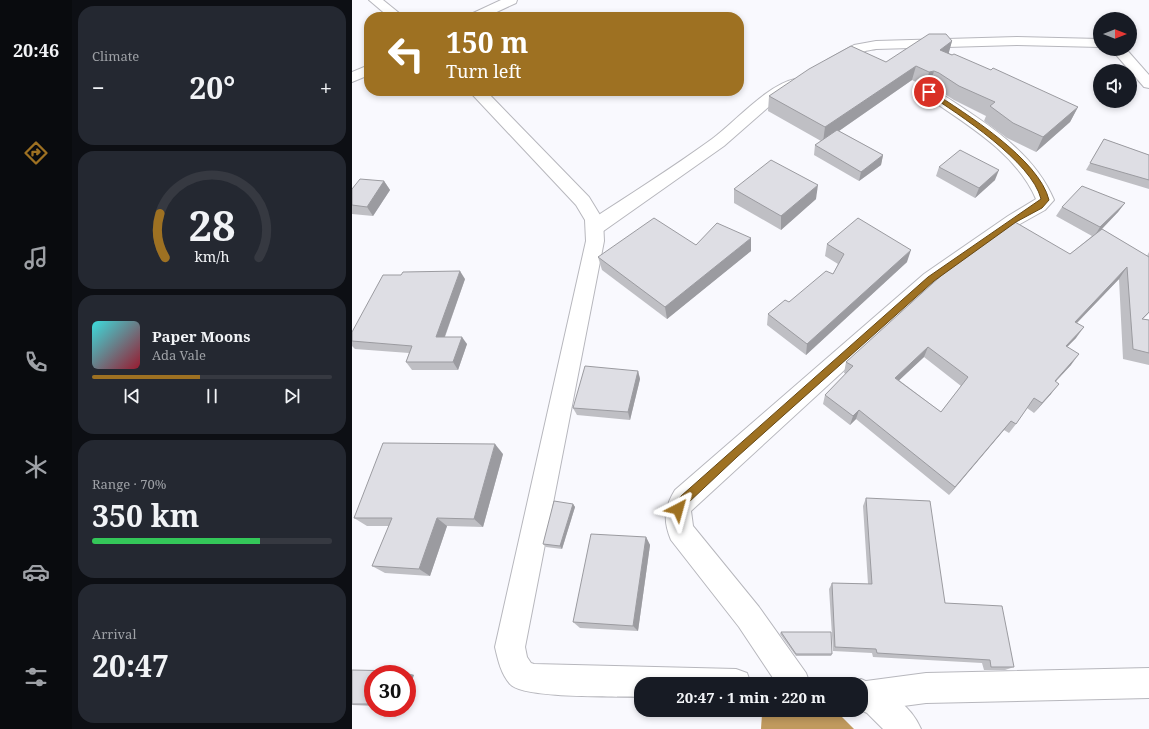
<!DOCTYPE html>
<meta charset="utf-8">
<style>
:root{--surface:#171b24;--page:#242831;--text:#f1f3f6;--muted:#9ea1a6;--line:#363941;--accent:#9e7122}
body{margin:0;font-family:"Noto Serif",serif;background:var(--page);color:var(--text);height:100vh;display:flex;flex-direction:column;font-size:15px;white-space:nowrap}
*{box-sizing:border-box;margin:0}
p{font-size:13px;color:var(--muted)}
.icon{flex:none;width:22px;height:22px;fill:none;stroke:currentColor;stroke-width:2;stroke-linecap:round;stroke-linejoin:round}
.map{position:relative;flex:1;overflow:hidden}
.side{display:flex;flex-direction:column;gap:6px;padding:6px;background:#0d0f14;width:280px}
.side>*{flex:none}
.hud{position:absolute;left:12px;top:12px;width:380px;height:84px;border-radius:16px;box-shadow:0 2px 6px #0003;background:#9e7122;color:#fff;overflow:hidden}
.needle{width:26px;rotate:90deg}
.fabs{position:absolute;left:741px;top:12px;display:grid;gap:8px}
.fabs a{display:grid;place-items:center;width:44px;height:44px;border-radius:50%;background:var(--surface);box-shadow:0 2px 6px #0003;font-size:20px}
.speed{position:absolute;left:12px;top:665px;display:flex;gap:8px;font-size:20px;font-weight:700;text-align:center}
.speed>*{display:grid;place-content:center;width:52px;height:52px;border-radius:50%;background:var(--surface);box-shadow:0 2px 6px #0003;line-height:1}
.speed .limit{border:6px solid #d22;background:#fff;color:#111}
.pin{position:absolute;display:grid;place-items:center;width:34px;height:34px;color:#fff;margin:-17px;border:2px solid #fff;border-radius:50%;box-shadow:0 1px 4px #0007}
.me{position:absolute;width:44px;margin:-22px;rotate:39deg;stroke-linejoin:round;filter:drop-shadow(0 0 3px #0008)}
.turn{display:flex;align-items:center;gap:14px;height:84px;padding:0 16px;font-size:18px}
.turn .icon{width:52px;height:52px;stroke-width:2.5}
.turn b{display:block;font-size:28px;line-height:34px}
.big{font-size:30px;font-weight:700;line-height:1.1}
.side .tile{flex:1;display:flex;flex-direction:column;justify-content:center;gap:6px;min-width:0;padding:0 14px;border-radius:16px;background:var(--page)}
.side .dial{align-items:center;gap:0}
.dial svg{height:104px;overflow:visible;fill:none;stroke:var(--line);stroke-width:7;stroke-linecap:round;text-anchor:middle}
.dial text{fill:var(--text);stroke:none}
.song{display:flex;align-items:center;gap:12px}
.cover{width:48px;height:48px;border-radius:6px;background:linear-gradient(135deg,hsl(180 70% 55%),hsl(350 70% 35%))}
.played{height:4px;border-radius:2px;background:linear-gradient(90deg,var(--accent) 45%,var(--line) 45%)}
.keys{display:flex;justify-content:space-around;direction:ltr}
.heat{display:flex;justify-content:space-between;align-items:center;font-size:22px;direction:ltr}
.charge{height:6px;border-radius:3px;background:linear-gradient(90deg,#34c759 70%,var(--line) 0)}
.trip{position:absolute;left:282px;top:677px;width:234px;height:40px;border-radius:16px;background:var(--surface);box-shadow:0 2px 6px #0003;font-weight:700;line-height:40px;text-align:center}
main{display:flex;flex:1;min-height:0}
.tab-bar{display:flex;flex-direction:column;width:72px;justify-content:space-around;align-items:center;background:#090b0e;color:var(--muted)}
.tab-bar .icon{width:28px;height:28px}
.tab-bar .active{color:var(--accent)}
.tab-bar b{font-size:18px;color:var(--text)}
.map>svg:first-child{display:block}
</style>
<main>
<nav class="tab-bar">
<b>20:46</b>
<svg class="icon active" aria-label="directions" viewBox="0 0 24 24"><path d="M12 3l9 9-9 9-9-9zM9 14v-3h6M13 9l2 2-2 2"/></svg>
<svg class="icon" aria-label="music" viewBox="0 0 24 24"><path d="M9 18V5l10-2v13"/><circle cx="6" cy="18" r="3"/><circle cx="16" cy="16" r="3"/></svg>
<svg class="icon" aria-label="phone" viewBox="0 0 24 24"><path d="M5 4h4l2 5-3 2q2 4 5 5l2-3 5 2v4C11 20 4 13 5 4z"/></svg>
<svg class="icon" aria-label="climate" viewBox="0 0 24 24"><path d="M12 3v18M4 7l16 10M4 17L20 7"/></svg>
<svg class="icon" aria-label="car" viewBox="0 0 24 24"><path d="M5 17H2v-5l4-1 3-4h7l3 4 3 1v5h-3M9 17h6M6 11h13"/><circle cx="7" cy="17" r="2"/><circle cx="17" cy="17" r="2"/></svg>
<svg class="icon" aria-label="filters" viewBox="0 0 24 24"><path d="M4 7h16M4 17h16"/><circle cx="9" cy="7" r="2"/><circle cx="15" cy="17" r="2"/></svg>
</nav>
<section class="side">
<div class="tile"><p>Climate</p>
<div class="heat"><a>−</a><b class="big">20°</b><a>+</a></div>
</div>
<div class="tile dial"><svg viewBox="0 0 100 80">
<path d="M14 69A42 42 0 1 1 86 69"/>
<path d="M14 69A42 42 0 0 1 10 35" stroke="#9e7122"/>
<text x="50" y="56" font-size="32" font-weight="700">28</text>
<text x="50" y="72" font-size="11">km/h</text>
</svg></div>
<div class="tile">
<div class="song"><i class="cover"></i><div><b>Paper Moons</b><p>Ada Vale</p></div></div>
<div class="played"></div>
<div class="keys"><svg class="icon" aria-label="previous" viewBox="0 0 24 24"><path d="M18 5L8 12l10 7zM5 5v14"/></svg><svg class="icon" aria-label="pause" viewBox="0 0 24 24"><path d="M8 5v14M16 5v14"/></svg><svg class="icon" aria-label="next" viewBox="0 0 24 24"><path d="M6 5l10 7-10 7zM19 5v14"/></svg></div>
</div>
<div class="tile"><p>Range · 70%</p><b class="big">350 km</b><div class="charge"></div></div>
<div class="tile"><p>Arrival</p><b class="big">20:47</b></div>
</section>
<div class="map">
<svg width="797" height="729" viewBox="0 0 797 729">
<rect width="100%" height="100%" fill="#f9f9fe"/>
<!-- water -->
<polygon fill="#c09a5e" points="438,710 483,710 502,729 409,729 410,714"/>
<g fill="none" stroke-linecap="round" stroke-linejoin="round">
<!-- minor casing -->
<g stroke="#b7b7bd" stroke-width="2">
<g id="minor">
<polygon points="17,0 31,0 52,17 37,17"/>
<path d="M665,37l83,2v8l-83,-2 -141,4c-4,1 -9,1 -13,3 -12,4 -23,17 -36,14l-2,-3 2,-3 27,-15 22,-4z"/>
<polygon points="759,49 774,49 797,75 797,88 792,87"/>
<path d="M443,79l5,1 2,3 -2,3 -27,17 -49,43 -122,86 -7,1 -7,-1 -2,-5 2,-5c41,-27 84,-54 124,-83 23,-17 55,-54 83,-60z"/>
<path d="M577,87l5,2c45,30 98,59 120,111l-9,10 -25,14 -82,60 -247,227 2,15 66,81 47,66 4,11h-33l-38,-57 -68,-87c-8,-19 -7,-32 4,-50l249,-216 84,-58 28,-17c-20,-47 -72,-76 -112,-104l-3,-3 3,-3z"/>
<polygon points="797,668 797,698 574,703 514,711 509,709 509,684 506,684 514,681 574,673"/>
</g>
</g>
<!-- tertiary casing -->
<g stroke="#b7b7bd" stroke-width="2">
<g id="tertiary">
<polygon points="149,0 165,0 164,3 134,17 117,17 119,14"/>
<polygon points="17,65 17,75 0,82 0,72"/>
<path d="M117,91h17l103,106 14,23 1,21 -79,406 2,10 4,6 3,1 202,5 11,4 4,11h-110v13c-23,-1 -119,2 -131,-13 -9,-10 -12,-24 -15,-37l91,-406 -1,-21 -9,-15z"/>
<path d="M509,679c24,10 49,24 60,50h-38l-16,-16 -6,-3v-26h-11z"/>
</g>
</g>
<!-- minor -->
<use href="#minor" fill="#fff" fill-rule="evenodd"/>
<!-- tertiary -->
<use href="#tertiary" fill="#fff" fill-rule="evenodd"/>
</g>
<!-- wall -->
<g fill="#bfbfc4" fill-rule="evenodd">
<polygon points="600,41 596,53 726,107 718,122 684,152 655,138 632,121 634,116 602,100 583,88 578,86 574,87 560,80 487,131 531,155 529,165 507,181 462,155 463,145 469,141 416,111 417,96 534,62"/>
<polygon points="752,139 797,155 797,189 734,170"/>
<polygon points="587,167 643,180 623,198 584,176"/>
<polygon points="32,181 38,190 21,216 0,214 0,189"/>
<polygon points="382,189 464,199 429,230 382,203"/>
<path d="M773,203l-7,9 -16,17 45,27 2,-4v61l-6,6 6,1v45l-26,-6 -4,-80 -42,44 -1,15 -9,9 4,18 -16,16 -4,13 -17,19 -7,-5 -11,16 -7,9 -5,-3 -55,65 -93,-76 -6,6 -27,-21 2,-9 21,-21 -2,-1 2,-11 224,-108 22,-18 -36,-20 6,-9zM572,357l37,29 -20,26 -42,-32z"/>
<polygon points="475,244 555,262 454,355 415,325 416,314 437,302 481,274 486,264 473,256"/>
<polygon points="399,251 315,319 250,270 246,257"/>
<polygon points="113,279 93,337 115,344 106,370 60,370 54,362 57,353 3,349 0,346 0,332"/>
<polygon points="286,371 288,379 278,420 225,415 221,408"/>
<polygon points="151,454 131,527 95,526 78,576 33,573 20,566 37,526 15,526 2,518"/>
<polygon points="514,498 593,603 662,667 653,670 632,670 630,663 521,657 520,653 481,651 477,589 480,583 516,584 511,506"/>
<polygon points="221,504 223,507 210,549 194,547 191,544"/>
<polygon points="294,537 298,545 286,631 228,628 221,622"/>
<polygon points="429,632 480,654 479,656 444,656 428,634"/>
<polygon points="0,670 48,671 62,675 21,674 21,706 0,705"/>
</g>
<!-- shaded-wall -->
<g fill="#9b9ba0">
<polygon points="600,41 596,56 588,50"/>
<polygon points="564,66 560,80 471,142 473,127"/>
<polygon points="582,71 578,86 574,87 577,72"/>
<polygon points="726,107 718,122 684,152 691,137"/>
<polygon points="531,155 529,165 507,181 509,172"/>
<polygon points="647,170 643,180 623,198 627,188"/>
<polygon points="32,181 38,190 21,216 15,207"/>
<polygon points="466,185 464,199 429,230 429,216"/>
<polygon points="773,203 766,212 742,237 748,227"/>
<polygon points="399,238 399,251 315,319 313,307"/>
<polygon points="559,250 555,262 454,355 455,344"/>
<polygon points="775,267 767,279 716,332 723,322"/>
<polygon points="108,271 113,279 90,344 84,337"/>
<polygon points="732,327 724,338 706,356 714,346"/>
<polygon points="110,337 115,344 106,370 101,362"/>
<polygon points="576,347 572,357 539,388 543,378"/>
<polygon points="727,354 719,365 695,391 703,381"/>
<polygon points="286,371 288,379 278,420 276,412"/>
<polygon points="707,384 699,394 682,413 690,403"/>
<polygon points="507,410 504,419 498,425 501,416"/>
<polygon points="659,421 652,430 597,495 603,487"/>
<polygon points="143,444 151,454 131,527 122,519"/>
<polygon points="221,504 223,507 210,549 208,546"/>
<polygon points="85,518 95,526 78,576 67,569"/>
<polygon points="294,537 298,545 286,631 281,626"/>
<polygon points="48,671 62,675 55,696 55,674 47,674"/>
</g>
<!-- building -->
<g fill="#dedee4" stroke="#9b9ba0" fill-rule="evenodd">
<polygon points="577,34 594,34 600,41 588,50 600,55 602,54 639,70 641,68 726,107 691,137 661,123 638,106 643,102 607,86 587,73 582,71 577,72 564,66 473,127 417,96 457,69 499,46 534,62"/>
<polygon points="485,130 531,155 509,172 463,145"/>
<polygon points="752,139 797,155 797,180 738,163"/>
<polygon points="608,150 647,170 627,188 587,167"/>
<polygon points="419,160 466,185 429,216 382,189"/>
<polygon points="8,179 32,181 15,207 0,205 0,189"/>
<polygon points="730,186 773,203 748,227 710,207"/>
<polygon points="302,218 344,245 365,223 399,238 313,307 246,257"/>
<polygon points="506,218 559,250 455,344 416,314 433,300 437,302 474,271 481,274 492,254 475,244"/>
<path d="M663,222l55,32 32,-25 47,28v55l-7,7 7,1v33l-16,-4 -6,-82 -52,55 9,5 -18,19 13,8 -24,27 4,3 -17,19 -8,-5 -18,26 -5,-3 -56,66 -96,-77 -6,6 -28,-21 28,-29 -7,-4 97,-88zM576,347l40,30 -27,35 -46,-34z"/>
<polygon points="108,271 84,337 110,337 101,362 54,362 60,346 0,341 0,332 31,275 49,275 51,272"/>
<polygon points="233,366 286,371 276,412 221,408"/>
<polygon points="31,443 143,444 122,519 85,518 67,569 20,566 40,518 2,518"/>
<polygon points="514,498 578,501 593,603 650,606 662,667 639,667 638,660 525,653 524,649 483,647 480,583 520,584"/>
<polygon points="202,501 221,504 208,546 191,544"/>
<polygon points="239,534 294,537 281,626 221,622"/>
<polygon points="429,632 479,632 480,654 444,654"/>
<polygon points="0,670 48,671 47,674 21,674 21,704 0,704"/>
</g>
<!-- route -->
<path fill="#9e7122" stroke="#674916" d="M574,91h5c34,22 108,68 118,109l-7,8 -26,14 -82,59 -197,176 -49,46 -6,10 -4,1 -3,-1 -2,-4 8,-13 247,-219 113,-78c-9,-37 -82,-85 -115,-106z"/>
</svg>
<div class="fabs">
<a><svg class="needle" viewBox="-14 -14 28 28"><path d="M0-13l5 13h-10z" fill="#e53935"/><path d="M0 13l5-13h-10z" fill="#9ea1a6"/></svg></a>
<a><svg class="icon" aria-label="sound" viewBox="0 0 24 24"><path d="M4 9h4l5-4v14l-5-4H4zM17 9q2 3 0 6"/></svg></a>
</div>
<div class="speed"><div class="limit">30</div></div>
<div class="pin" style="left:577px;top:92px;background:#d93025"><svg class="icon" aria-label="arrive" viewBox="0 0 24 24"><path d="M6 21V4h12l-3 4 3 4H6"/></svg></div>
<svg class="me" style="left:326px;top:509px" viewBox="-20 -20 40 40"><path d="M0-17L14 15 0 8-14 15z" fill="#9e7122" stroke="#fff" stroke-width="4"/></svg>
<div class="trip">20:47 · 1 min · 220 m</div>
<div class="hud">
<div class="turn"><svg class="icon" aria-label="left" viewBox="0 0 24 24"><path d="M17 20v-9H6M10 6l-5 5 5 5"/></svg><div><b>150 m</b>Turn left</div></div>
</div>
</div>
</main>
